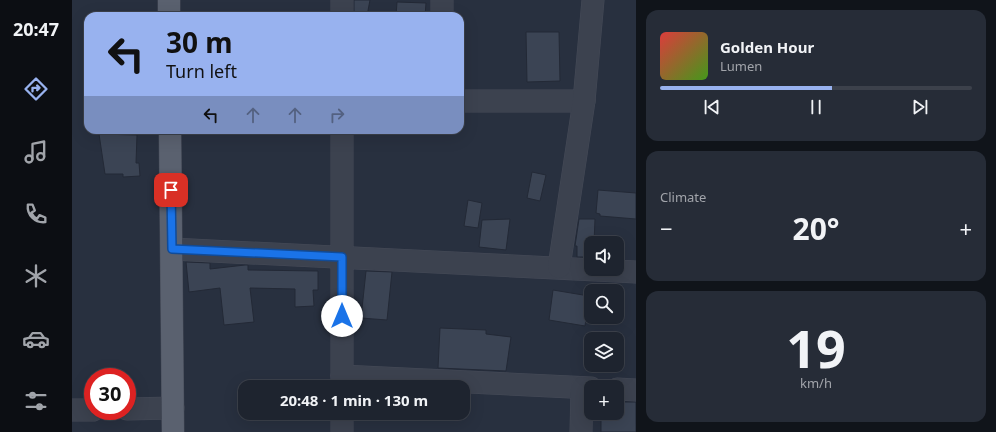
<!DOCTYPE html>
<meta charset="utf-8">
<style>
:root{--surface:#1e242f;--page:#262c37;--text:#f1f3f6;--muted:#a1a4aa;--line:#3c414b;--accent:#98b2ef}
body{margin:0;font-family:"Noto Sans",sans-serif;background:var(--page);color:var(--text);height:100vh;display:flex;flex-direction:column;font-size:15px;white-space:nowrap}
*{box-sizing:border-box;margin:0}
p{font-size:13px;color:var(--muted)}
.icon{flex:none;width:22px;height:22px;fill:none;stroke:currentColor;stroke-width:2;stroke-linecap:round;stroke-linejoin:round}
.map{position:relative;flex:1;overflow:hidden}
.side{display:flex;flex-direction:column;gap:10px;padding:10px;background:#10141a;width:360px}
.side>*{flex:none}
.guide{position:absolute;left:12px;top:12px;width:380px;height:122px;border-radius:12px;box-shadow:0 4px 16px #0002,0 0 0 1px var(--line);background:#98b2ef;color:#111;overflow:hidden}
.controls{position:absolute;left:512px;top:236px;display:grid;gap:8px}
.controls a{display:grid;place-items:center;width:40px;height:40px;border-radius:8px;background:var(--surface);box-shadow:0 4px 16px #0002,0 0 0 1px var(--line);font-size:20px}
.speed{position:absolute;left:12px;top:368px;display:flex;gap:8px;font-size:20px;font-weight:700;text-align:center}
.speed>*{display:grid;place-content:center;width:52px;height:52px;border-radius:50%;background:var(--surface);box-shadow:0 4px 16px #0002,0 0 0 1px var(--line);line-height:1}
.speed .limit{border:6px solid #d22;background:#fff;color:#111}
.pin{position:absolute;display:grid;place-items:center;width:34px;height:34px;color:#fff;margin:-17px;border-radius:8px;box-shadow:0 2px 6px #0006}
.me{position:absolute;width:44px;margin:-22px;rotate:0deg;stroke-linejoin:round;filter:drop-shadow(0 0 3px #0008)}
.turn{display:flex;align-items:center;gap:14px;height:84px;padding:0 16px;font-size:18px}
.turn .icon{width:52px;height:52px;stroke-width:2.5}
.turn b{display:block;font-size:28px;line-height:34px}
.lanes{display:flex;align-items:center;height:38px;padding:0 16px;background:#0003;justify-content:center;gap:20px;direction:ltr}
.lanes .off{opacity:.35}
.big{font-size:30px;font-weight:700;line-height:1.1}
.side .widget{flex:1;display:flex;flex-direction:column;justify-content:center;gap:6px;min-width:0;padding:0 14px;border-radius:12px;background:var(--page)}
.side .dial{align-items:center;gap:0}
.dial b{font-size:52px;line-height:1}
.song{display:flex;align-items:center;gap:12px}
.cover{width:48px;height:48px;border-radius:6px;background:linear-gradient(135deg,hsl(0 70% 55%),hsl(100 70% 35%))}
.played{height:4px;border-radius:2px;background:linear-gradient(90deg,var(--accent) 55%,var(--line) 55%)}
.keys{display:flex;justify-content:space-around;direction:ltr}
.heat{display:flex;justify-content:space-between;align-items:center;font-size:22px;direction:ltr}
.trip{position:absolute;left:166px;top:380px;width:232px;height:40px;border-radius:12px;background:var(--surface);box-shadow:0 4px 16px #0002,0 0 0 1px var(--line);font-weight:700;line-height:40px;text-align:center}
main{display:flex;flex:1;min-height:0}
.tab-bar{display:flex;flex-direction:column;width:72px;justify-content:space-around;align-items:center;background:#0c0e13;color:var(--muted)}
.tab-bar .icon{width:28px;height:28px}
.tab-bar .on{color:var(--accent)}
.tab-bar b{font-size:18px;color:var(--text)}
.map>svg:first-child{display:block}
</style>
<main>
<nav class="tab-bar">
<b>20:47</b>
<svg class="icon on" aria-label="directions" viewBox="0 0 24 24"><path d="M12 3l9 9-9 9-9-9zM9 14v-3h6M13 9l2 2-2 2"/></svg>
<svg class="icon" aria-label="music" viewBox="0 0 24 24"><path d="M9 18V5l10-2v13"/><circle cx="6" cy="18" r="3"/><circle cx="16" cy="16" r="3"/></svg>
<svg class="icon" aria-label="phone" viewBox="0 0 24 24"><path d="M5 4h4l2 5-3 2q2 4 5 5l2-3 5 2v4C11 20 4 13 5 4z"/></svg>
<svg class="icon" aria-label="climate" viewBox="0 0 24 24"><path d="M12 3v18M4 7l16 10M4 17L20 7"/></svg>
<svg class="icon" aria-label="car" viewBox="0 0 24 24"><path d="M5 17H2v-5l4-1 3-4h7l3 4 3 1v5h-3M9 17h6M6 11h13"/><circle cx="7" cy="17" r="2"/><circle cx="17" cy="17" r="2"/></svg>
<svg class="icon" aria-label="filters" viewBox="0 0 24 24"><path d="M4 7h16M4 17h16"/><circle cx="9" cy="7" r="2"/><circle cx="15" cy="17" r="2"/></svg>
</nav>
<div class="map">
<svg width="564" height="432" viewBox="0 0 564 432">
<rect width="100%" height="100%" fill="#28303f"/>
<!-- building -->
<g fill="#3b4454" stroke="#232936">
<polygon points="282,0 298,0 295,16 282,16"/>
<polygon points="325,2 354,3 353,16 324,16"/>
<polygon points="454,32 487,32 488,81 455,82"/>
<polygon points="27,134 65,135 64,163 67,163 68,176 51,177 51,174 33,174"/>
<polygon points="460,172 474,175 468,201 455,198"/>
<polygon points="526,190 564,193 564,219 528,216 528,214 524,213"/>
<polygon points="396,200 410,203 406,228 392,226"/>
<polygon points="438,219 434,250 407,247 410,220"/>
<polygon points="507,219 523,219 522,243 519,243 519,257 505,257 505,246 503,246"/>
<polygon points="114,262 138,263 138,269 173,265 176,265 176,270 246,271 246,290 241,290 242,306 223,307 223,289 178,288 182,322 152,325 148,288 117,292"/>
<polygon points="294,271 320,272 315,320 289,318"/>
<polygon points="481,290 517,296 513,326 477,320"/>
<polygon points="368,328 414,330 414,334 439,337 434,371 366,368"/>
<polygon points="547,402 564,402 564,432 529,432 529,417 547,414"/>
</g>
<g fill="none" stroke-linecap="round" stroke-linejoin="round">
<!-- minor casing -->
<g stroke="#464b58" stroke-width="23">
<g id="minor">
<polyline points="370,0 370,16"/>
<polyline points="270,16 270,0"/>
<polyline points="388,101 512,101"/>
<polyline points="100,249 564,272"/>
<polyline points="487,267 512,101 521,0"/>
<polyline points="270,376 519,388"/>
<polyline points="270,387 270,130"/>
<polyline points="545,389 564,390"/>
<polyline points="55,409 101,408"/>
<polyline points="0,410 21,410"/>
<polyline points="270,432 270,413"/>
<polyline points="509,432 510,388"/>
</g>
</g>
<!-- major casing -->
<g stroke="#464b58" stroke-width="23">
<g id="major">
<polyline points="97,0 97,16"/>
<polyline points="98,130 101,432"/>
</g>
</g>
<!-- minor -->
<use href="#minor" stroke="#3c424f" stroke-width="22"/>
<!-- major -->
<use href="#major" stroke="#5a616f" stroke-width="22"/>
</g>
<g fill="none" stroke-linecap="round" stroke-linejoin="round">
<!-- route casing -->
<g stroke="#114b97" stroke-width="10">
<polyline id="route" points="99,190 100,249 270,257 270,316"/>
</g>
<!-- route -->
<use href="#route" stroke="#1a73e8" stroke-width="7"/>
</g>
</svg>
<div class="controls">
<a><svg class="icon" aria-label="sound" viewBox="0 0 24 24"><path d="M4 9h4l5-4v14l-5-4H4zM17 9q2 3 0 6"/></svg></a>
<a><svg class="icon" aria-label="search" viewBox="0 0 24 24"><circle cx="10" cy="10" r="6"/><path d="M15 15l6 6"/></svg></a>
<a><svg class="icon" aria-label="layers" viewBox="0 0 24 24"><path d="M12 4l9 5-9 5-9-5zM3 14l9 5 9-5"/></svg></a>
<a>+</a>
</div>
<div class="speed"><div class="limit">30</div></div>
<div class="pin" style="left:99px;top:190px;background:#d93025"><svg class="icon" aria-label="arrive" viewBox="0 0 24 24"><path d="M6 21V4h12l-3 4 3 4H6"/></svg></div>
<svg class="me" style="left:270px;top:316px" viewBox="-20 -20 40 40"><circle r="19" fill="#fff"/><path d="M0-13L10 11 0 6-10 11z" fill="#1a73e8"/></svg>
<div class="trip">20:48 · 1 min · 130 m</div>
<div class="guide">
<div class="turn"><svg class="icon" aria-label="left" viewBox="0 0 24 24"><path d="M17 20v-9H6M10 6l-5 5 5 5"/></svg><div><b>30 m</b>Turn left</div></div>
<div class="lanes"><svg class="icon" aria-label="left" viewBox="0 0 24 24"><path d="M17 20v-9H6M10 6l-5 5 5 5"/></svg><svg class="icon off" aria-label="ahead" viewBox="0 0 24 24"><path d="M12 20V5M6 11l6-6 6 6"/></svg><svg class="icon off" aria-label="ahead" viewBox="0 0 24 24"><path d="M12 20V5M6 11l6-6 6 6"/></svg><svg class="icon off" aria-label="right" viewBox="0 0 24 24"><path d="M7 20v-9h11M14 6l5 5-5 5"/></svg></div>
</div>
</div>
<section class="side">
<div class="widget">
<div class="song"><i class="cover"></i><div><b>Golden Hour</b><p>Lumen</p></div></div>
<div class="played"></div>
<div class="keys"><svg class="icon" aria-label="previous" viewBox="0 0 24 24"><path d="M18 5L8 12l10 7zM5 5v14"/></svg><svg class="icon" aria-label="pause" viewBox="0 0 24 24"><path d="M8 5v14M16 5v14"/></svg><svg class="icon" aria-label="next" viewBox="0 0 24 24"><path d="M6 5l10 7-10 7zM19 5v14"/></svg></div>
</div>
<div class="widget"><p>Climate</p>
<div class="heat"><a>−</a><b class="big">20°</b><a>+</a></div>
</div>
<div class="widget dial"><b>19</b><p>km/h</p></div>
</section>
</main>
